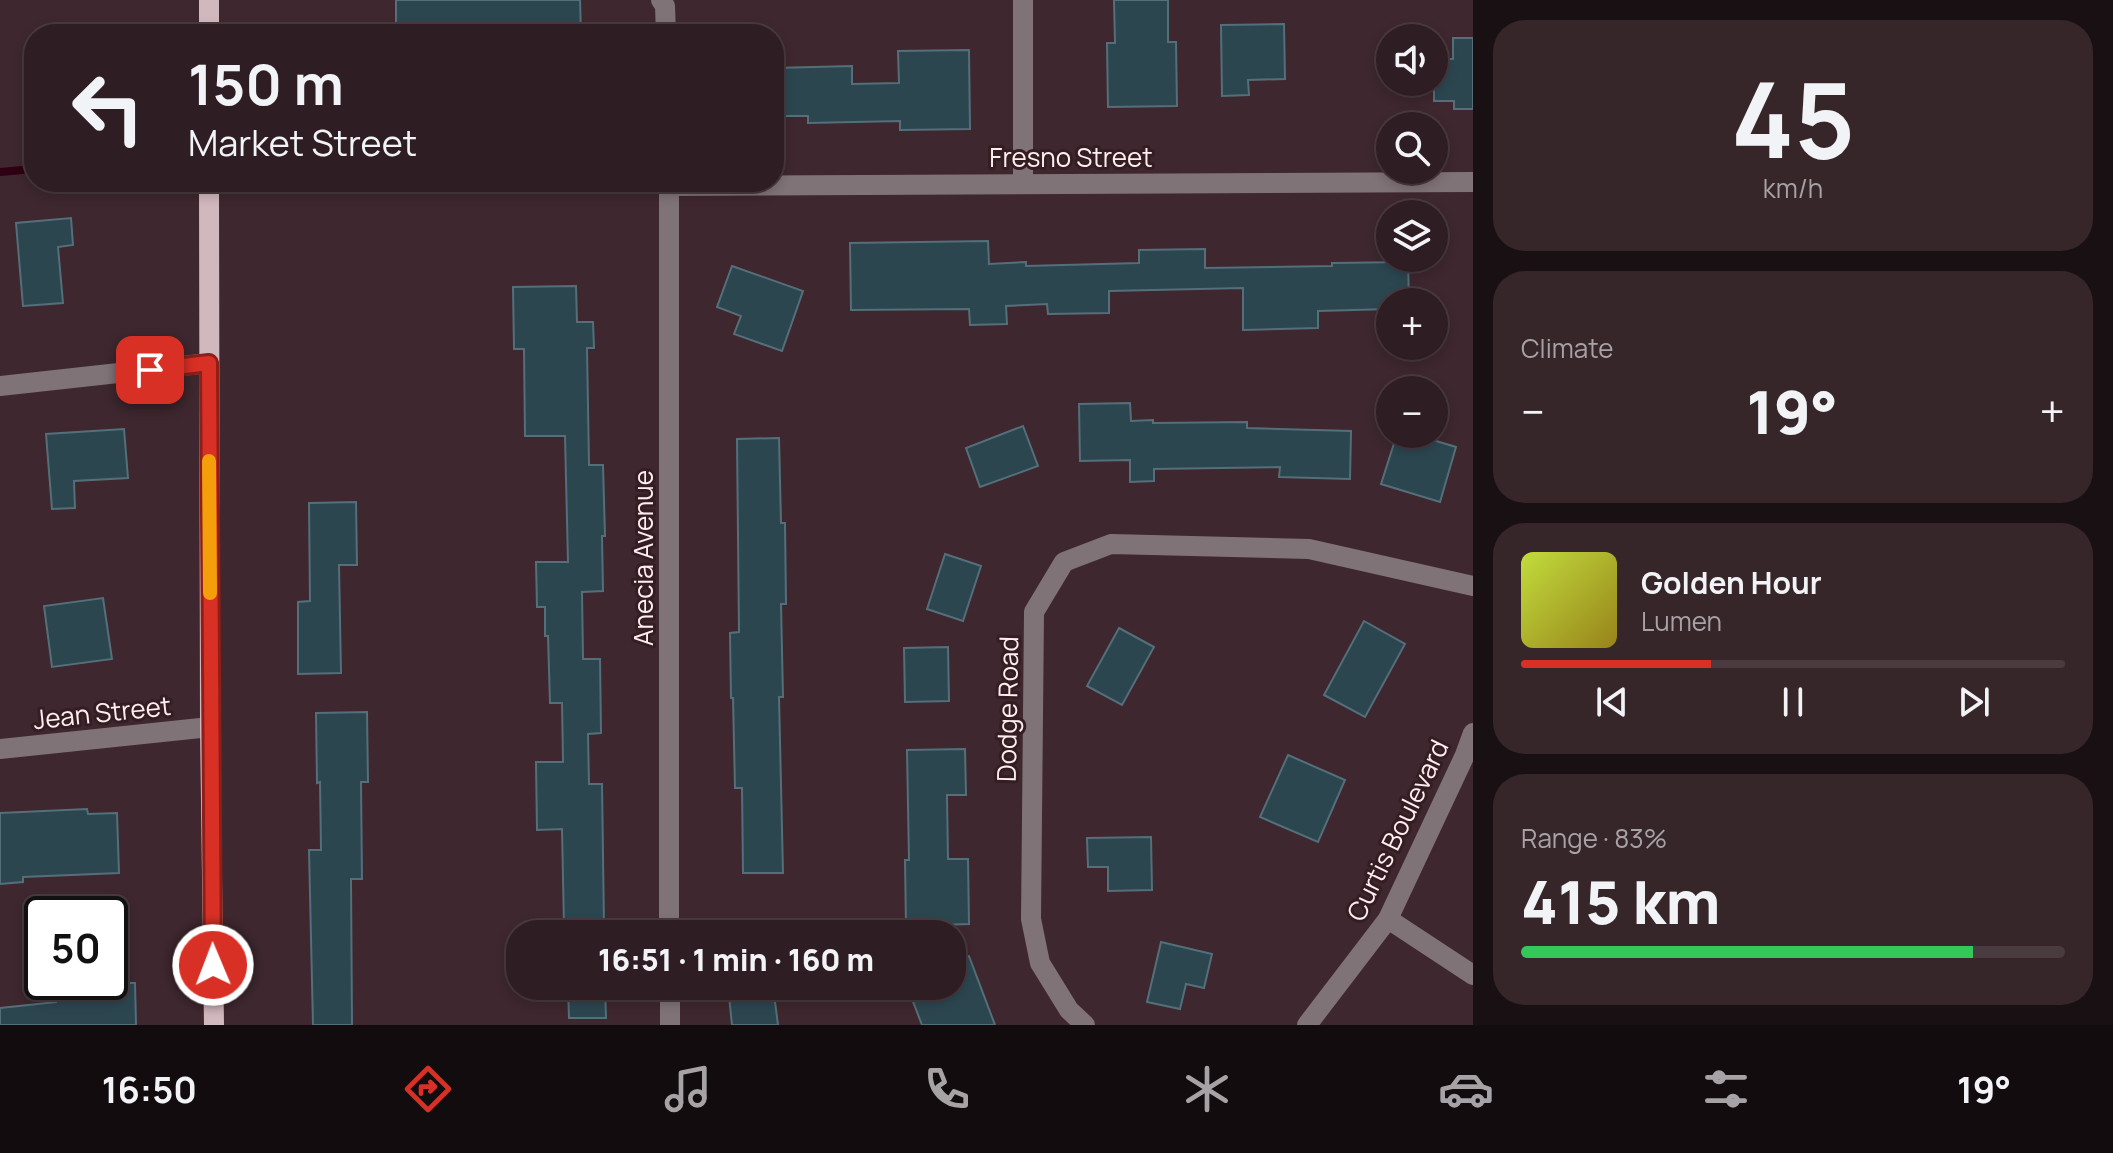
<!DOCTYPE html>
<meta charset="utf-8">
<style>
:root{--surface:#2e1d22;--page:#36262a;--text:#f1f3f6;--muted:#a7a2a5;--line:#493b40;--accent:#d93025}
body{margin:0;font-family:Manrope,sans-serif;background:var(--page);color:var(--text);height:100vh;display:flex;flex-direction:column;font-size:30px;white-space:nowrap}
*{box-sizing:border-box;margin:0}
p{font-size:26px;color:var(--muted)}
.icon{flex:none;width:44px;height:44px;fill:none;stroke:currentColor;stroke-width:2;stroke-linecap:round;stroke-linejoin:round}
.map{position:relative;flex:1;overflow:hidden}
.details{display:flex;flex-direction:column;gap:20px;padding:20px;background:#191013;width:640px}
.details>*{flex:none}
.top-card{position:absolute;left:24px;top:24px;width:760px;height:168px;border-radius:32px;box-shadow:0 4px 12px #0003,0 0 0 2px var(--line);background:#2e1d22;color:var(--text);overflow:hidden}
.fabs{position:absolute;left:1376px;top:24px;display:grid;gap:16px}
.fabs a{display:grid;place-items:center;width:72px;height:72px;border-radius:50%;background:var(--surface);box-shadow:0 4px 12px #0003,0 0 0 2px var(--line);font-size:40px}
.speed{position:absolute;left:24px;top:896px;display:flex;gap:16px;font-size:40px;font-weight:700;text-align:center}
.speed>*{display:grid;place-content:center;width:104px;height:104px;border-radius:50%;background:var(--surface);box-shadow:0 4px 12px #0003,0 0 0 2px var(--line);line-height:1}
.speed .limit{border:4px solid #111;border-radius:12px;background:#fff;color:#111}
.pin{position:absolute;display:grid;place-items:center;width:68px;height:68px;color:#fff;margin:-34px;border-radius:16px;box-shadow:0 4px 12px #0006}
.me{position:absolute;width:88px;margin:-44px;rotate:359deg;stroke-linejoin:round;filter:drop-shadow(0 0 6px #0008)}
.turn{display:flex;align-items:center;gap:28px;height:168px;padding:0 32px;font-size:36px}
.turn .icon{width:104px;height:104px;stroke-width:2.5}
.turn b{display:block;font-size:56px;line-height:68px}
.big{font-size:60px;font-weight:800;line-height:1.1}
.details .widget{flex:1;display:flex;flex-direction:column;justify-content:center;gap:12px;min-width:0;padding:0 28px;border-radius:32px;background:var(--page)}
.details .dial{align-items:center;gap:0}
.dial b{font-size:104px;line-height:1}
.song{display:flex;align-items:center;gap:24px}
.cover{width:96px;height:96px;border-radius:12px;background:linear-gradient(135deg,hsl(70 70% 55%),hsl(50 70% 35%))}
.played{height:8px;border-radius:4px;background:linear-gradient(90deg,var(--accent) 35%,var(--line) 35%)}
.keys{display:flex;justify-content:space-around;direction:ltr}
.heat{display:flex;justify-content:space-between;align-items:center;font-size:44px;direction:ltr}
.charge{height:12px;border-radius:6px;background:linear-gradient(90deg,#34c759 83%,var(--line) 0)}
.trip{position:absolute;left:506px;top:920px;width:460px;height:80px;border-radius:32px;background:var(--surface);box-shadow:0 4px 12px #0003,0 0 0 2px var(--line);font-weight:800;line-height:80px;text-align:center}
.tabs{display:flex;height:128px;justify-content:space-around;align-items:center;background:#120c0e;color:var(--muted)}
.tabs .icon{width:56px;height:56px}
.tabs .active{color:var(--accent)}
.tabs b{font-size:36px;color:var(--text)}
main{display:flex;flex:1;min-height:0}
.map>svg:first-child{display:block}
</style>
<main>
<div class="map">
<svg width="1473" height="1025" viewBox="0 0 1473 1025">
<rect width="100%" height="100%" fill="#3e272e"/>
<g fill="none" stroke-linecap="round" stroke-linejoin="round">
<!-- stream -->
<polyline stroke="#2e0012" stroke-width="8" points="0,172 34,169"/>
</g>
<!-- building -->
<g fill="#2c4650" stroke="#546f7a" stroke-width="2">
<polygon points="396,0 580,0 581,34 396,34"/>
<polygon points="1114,0 1168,0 1168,42 1176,42 1177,106 1108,107 1107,43 1115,43"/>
<polygon points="1284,24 1285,79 1248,80 1249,95 1222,96 1221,25"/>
<polygon points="1453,38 1473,38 1473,109 1454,109 1454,101 1434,101 1434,59 1453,59"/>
<polygon points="969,50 970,129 900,130 900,121 808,123 808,116 774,116 774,68 852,66 852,84 899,83 898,51"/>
<polygon points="71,218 73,245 58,247 63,303 23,306 16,223"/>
<polygon points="988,241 989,264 1026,262 1026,266 1139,263 1139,250 1205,249 1205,268 1332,266 1332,263 1408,262 1409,302 1390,302 1390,309 1318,311 1318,328 1243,330 1243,288 1109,291 1109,313 1048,314 1047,304 1006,306 1007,324 970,325 969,309 851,310 850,243"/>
<polygon points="732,266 803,291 782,351 734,334 741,316 717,307"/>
<polygon points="576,286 577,322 593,322 594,348 587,348 589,465 603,465 605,536 602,536 603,591 582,592 583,659 600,659 601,733 588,734 589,784 602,784 604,926 564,927 562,829 537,830 536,762 563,762 562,703 550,703 548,636 545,636 545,607 537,607 536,562 568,562 565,436 525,436 524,349 514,349 513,287"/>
<polygon points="1130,403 1131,421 1153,420 1153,423 1247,422 1247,428 1351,431 1350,479 1279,477 1280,467 1154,469 1154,481 1130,482 1130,460 1080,461 1079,404"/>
<polygon points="1023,426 1038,466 980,487 966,448"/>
<polygon points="124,429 128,478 74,481 75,508 52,509 46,434"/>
<polygon points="1397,434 1413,434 1456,447 1440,502 1381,484"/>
<polygon points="779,438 781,523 785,523 786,604 781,604 783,697 779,697 783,873 743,873 742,788 735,788 733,698 731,698 730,633 739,632 737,439"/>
<polygon points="356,502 357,565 339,565 341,673 298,674 298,602 310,601 309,503"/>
<polygon points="945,554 981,566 963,621 927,609"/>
<polygon points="103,598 112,659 52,667 44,606"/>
<polygon points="1364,621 1405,644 1365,717 1324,695"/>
<polygon points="1119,628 1154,647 1122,705 1087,686"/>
<polygon points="948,647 949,701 905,702 904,648"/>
<polygon points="367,712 368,782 361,782 362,879 351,879 352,1025 313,1025 309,850 321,850 320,782 317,783 316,713"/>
<polygon points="965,749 966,795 947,795 948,859 968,859 969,924 906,926 905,860 909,860 907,750"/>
<polygon points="1288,755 1345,780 1318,842 1260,817"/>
<polygon points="87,809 88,814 117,813 119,873 23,877 23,882 0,884 0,813"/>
<polygon points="1151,837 1152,890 1108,891 1108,867 1088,867 1087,838"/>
<polygon points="1161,942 1212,954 1204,988 1186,984 1180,1009 1147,1002"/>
<polygon points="969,956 995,1025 922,1025 907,986 952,986 952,963"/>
<polygon points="56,982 135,983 136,1025 0,1025 0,1008 56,1002"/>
<polygon points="568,986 605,986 606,1018 569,1018"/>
<polygon points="728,986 773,986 778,1025 732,1025"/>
</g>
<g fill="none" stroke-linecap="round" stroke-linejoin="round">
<!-- minor -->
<g stroke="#807377" stroke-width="20">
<polyline points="661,0 665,6 666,34"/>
<polyline points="669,182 669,934"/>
<polyline points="1023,183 1023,0"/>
<polyline points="669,186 1473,182"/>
<polyline points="0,386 209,363"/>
<polyline points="0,749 210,727"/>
<polyline points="1388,919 1473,975"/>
<polyline points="670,986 670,1025"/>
<polyline points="1085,1025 1069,1010 1040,963 1031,919 1034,612 1064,562 1111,544 1309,549 1473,586"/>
<polyline points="1307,1025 1388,919 1465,755 1473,733"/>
</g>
<!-- major -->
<g stroke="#d1b7be" stroke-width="20">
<polyline points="209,0 209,34"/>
<polyline points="209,182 210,727 214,1025"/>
</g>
</g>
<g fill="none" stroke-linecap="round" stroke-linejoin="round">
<!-- route casing -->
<g stroke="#8d1f18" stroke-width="20">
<polyline id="route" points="150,370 209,363 213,965"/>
</g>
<!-- route -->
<use href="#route" stroke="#d93025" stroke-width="14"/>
<!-- slow -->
<polyline stroke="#f59e0b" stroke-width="14" points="209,461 210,593"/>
</g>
<g text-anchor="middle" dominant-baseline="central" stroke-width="6" stroke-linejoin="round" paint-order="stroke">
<!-- street labels -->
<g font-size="26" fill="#feeef2" stroke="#341e24">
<text x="1071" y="157">Fresno Street</text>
<text transform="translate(643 558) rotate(-90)">Anecia Avenue</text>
<text transform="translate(1007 709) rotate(-89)">Dodge Road</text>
<text transform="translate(102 712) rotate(-6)">Jean Street</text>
<text transform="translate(1397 830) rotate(-64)">Curtis Boulevard</text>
</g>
</g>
</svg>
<div class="fabs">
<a><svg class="icon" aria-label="sound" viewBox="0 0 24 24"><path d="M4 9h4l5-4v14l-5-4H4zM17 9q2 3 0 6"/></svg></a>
<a><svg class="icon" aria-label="search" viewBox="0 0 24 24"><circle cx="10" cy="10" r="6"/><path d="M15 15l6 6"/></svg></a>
<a><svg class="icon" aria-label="layers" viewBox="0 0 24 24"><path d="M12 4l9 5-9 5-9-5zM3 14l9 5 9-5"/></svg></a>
<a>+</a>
<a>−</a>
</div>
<div class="speed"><div class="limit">50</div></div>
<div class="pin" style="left:150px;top:370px;background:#d93025"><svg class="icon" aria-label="arrive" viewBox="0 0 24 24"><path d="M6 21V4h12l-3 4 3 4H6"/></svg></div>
<svg class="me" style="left:213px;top:965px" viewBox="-20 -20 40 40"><circle r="17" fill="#d93025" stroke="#fff" stroke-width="3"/><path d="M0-11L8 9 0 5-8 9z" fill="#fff"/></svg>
<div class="trip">16:51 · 1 min · 160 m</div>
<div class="top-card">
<div class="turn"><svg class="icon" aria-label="left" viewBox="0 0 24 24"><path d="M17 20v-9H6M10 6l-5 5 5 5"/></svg><div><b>150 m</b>Market Street</div></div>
</div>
</div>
<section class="details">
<div class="widget dial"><b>45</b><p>km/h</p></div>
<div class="widget"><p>Climate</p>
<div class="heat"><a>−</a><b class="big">19°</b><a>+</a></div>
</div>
<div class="widget">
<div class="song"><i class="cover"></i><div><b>Golden Hour</b><p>Lumen</p></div></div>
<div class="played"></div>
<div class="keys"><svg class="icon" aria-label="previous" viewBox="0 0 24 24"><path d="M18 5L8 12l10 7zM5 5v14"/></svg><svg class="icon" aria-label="pause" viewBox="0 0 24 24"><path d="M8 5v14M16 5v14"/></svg><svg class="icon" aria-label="next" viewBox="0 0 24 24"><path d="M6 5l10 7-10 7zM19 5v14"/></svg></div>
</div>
<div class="widget"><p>Range · 83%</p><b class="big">415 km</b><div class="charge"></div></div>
</section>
</main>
<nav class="tabs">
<b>16:50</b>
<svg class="icon active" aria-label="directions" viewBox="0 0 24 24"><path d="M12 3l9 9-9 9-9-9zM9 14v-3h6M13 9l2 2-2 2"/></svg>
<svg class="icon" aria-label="music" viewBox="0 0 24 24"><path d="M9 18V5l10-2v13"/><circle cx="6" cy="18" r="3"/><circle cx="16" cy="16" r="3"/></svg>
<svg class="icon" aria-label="phone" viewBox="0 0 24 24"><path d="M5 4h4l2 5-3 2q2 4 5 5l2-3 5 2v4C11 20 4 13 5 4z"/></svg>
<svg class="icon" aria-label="climate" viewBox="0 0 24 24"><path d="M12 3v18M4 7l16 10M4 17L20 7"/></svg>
<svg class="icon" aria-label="car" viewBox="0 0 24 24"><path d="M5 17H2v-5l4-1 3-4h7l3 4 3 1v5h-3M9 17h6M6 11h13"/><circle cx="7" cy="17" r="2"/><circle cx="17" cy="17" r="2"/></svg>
<svg class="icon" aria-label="filters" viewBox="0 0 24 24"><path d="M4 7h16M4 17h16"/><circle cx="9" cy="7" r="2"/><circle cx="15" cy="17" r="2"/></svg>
<b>19°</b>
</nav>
